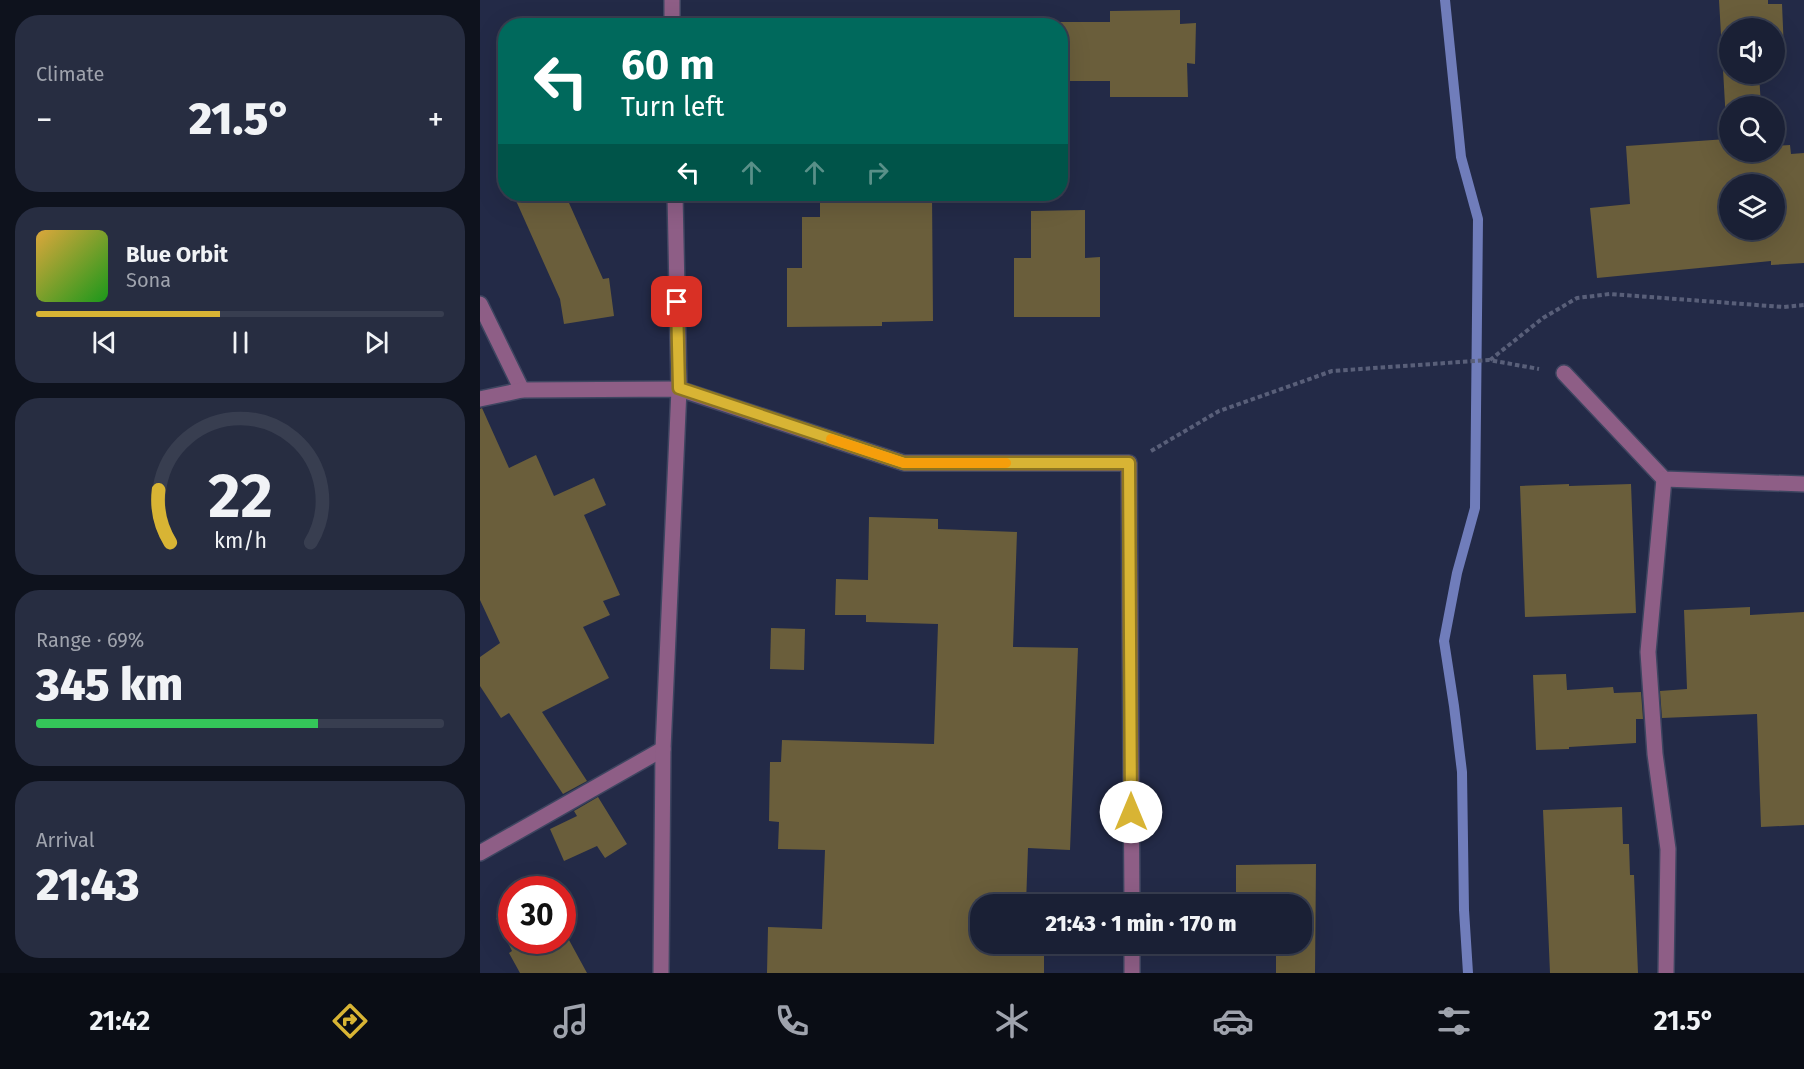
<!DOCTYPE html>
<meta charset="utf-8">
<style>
:root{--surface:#1a2035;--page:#272d41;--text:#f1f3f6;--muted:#9fa3ad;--line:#383e50;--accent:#d8b434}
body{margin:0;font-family:"Fira Sans",sans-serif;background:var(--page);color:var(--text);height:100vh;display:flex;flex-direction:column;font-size:22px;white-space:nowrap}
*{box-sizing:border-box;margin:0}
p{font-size:20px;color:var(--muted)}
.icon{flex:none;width:33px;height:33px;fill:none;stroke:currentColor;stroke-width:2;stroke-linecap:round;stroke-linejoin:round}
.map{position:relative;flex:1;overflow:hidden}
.side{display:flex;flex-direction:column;gap:15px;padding:15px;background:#0e121d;width:480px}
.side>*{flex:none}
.guide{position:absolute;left:18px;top:18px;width:570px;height:183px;border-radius:24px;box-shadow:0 6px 24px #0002,0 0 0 2px var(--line);background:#00695c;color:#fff;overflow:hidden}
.controls{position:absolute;left:1239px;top:18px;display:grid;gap:12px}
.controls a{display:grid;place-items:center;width:66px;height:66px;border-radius:50%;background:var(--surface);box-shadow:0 6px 24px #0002,0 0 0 2px var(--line);font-size:30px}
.speed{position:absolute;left:18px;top:876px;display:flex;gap:12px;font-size:30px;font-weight:700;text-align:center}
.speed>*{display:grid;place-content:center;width:78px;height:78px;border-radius:50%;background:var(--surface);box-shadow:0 6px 24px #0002,0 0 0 2px var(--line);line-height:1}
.speed .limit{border:9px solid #d22;background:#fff;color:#111}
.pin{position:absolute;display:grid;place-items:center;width:51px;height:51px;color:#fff;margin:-26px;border-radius:12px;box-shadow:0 3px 9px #0006}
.me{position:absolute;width:66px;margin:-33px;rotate:0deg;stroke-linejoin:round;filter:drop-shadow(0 0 4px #0008)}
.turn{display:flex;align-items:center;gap:21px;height:126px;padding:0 24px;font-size:27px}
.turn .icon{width:78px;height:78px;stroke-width:2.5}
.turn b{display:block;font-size:42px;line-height:51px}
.lanes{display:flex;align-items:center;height:57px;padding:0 24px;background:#0003;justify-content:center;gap:30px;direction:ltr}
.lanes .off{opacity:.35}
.big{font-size:45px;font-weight:800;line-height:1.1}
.side .widget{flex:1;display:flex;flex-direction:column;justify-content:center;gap:9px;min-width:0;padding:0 21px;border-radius:24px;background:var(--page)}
.side .dial{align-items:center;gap:0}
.dial svg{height:156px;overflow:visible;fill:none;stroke:var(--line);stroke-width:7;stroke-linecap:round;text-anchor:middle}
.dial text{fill:var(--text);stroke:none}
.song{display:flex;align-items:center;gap:18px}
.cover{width:72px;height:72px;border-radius:9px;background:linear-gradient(135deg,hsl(40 70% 55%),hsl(120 70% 35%))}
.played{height:6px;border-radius:3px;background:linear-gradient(90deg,var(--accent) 45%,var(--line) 45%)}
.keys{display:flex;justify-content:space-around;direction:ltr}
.heat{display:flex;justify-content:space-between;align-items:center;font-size:33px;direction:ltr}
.charge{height:9px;border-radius:4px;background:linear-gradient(90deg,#34c759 69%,var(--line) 0)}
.trip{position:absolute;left:490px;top:894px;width:342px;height:60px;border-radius:24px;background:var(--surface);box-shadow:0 6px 24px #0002,0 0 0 2px var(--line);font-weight:800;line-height:60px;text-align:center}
.tab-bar{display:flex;height:96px;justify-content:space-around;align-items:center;background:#0a0d15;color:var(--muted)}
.tab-bar .icon{width:42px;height:42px}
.tab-bar .on{color:var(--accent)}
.tab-bar b{font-size:27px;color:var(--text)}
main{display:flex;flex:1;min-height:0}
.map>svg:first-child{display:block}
</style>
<main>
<section class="side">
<div class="widget"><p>Climate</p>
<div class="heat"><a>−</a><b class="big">21.5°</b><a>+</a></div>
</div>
<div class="widget">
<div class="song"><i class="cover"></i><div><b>Blue Orbit</b><p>Sona</p></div></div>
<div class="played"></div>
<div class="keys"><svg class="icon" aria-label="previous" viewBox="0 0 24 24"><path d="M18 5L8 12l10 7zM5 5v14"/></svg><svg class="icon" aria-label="pause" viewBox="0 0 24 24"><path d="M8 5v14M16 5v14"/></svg><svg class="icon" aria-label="next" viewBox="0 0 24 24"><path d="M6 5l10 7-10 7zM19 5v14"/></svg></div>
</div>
<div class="widget dial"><svg viewBox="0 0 100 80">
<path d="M14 69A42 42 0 1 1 86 69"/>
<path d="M14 69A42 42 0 0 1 8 42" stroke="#d8b434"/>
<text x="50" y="56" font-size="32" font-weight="700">22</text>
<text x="50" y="72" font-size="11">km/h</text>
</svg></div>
<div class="widget"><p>Range · 69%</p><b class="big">345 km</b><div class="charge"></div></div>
<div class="widget"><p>Arrival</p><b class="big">21:43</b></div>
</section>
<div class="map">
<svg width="1324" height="973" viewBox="0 0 1324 973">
<rect width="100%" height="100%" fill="#232a47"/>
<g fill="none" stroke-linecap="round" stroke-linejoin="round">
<!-- stream -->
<polyline stroke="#707dbb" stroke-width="10" points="965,0 981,157 998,219 995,508 977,573 964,641 974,706 982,772 984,910 988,973"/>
</g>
<!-- building -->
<g fill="#6a5e3b" fill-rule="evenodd">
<path d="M1239,0h49v4h14l2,47h-10v-23h-44v46h29l2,32h-31v46h44v-6l16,-1 1,9 13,-1v110l-33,2v-4l-174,17 -7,-70 40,-4 -4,-58 101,-7zM1250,184h44v46h-44z"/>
<polygon points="700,10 700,24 716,23 715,64 707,63 708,97 630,97 630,81 580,81 580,22 630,22 630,11"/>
<polygon points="33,194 85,194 123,279 129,278 134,316 84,324 80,299"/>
<polygon points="340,194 452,194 453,321 402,322 402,326 307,327 307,268 322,268 322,217 340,217"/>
<polygon points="605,210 605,258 620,257 620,317 534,317 534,258 551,258 551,211"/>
<polygon points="2,408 29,468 56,455 74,496 114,478 126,505 104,515 140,595 123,601 130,615 103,627 129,678 62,712 107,781 83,794 29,713 21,718 0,686 0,657 20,643 0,600 0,409"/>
<polygon points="1089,484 1089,486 1151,484 1156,613 1045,617 1040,486"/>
<polygon points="389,517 458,519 458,529 537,532 533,647 598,648 590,850 548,848 546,904 593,904 501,904 501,944 609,944 609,952 564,950 564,973 287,973 288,927 342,929 345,850 298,849 299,822 289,821 290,762 301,762 302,740 454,744 458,624 386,622 386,615 355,615 356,579 388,580"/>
<polygon points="1270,607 1270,615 1324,612 1324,825 1281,827 1277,714 1182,718 1180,691 1207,689 1204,610"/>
<polygon points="291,628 325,629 324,670 290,669"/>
<polygon points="1086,674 1087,690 1133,687 1134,693 1161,692 1163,719 1156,719 1156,743 1089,747 1089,749 1056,750 1053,675"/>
<polygon points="118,797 147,844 125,858 117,846 84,861 70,829 97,816 94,811"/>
<polygon points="1142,807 1143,844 1149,844 1150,875 1154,875 1158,973 1070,973 1063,810"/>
<polygon points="836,864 835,973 796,973 796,944 822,944 822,904 756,904 756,865"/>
<polygon points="32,911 32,940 82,940 82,939 84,940 89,940 107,973 40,973 29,953 32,951 16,918"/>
</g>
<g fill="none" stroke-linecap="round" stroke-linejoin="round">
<!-- minor casing -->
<g stroke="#3e4560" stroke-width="18">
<g id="minor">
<polyline points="192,0 192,26"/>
<polyline points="0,304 42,390"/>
<polyline points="1084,373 1184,479 1324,484"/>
<polyline points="0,399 42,390 199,389 424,463 649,463 652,904"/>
<polyline points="1184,479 1168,652 1175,754 1188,849 1186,973"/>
<polyline points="0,853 183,749"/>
<polyline points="652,944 652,973"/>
<polyline points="181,973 183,749 199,389 195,194"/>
</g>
</g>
<!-- path -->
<g stroke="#595f79" stroke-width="4" stroke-dasharray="4.5 3" stroke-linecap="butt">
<polyline points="1010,360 1063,318 1097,298 1130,294 1303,307 1324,305"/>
<polyline points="671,451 739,411 852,371 1009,360 1059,369"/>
</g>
<!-- minor -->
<use href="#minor" stroke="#8e5e86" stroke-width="15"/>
</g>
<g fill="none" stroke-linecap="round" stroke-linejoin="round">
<!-- route casing -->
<g stroke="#8c7522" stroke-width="15">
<polyline id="route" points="197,302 199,388 424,463 649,463 651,812"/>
</g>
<!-- route -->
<use href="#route" stroke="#d8b434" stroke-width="10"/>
<!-- slow -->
<polyline stroke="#f59e0b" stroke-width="10" points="351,439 424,463 526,463"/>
</g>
</svg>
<div class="controls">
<a><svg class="icon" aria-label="sound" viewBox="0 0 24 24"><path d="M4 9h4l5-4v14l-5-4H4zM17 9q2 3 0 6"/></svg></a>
<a><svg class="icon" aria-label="search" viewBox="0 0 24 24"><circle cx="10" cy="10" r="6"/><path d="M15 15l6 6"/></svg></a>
<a><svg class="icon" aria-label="layers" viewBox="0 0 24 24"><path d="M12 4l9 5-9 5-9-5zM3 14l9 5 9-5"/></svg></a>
</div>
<div class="speed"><div class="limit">30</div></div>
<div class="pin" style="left:197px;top:302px;background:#d93025"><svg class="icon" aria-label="arrive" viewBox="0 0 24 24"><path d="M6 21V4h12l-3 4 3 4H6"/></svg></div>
<svg class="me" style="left:651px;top:812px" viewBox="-20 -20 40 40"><circle r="19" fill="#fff"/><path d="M0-13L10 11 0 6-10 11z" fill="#d8b434"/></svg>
<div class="trip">21:43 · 1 min · 170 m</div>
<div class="guide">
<div class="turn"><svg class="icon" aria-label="left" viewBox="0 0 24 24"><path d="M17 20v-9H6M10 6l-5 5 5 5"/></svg><div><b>60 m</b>Turn left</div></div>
<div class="lanes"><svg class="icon" aria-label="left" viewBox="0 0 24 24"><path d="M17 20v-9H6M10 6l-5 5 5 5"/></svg><svg class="icon off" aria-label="ahead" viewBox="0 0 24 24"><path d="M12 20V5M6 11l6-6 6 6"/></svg><svg class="icon off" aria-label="ahead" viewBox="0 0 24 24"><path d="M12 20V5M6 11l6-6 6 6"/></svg><svg class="icon off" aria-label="right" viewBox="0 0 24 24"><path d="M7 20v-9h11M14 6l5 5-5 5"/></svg></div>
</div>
</div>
</main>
<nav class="tab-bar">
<b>21:42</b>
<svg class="icon on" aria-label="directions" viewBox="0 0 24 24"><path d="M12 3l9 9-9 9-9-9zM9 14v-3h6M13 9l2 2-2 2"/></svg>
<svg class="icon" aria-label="music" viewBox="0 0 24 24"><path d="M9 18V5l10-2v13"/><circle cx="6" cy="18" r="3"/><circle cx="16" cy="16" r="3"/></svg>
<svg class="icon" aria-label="phone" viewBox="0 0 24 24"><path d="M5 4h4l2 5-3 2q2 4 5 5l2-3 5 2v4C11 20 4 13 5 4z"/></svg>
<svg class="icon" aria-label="climate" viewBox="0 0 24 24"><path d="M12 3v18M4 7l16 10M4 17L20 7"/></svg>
<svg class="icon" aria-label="car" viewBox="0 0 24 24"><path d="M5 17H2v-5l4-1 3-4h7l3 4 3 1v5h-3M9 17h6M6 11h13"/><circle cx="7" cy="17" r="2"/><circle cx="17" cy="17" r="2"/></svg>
<svg class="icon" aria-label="filters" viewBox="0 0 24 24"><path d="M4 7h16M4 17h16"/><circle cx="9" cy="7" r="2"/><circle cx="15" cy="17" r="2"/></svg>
<b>21.5°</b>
</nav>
